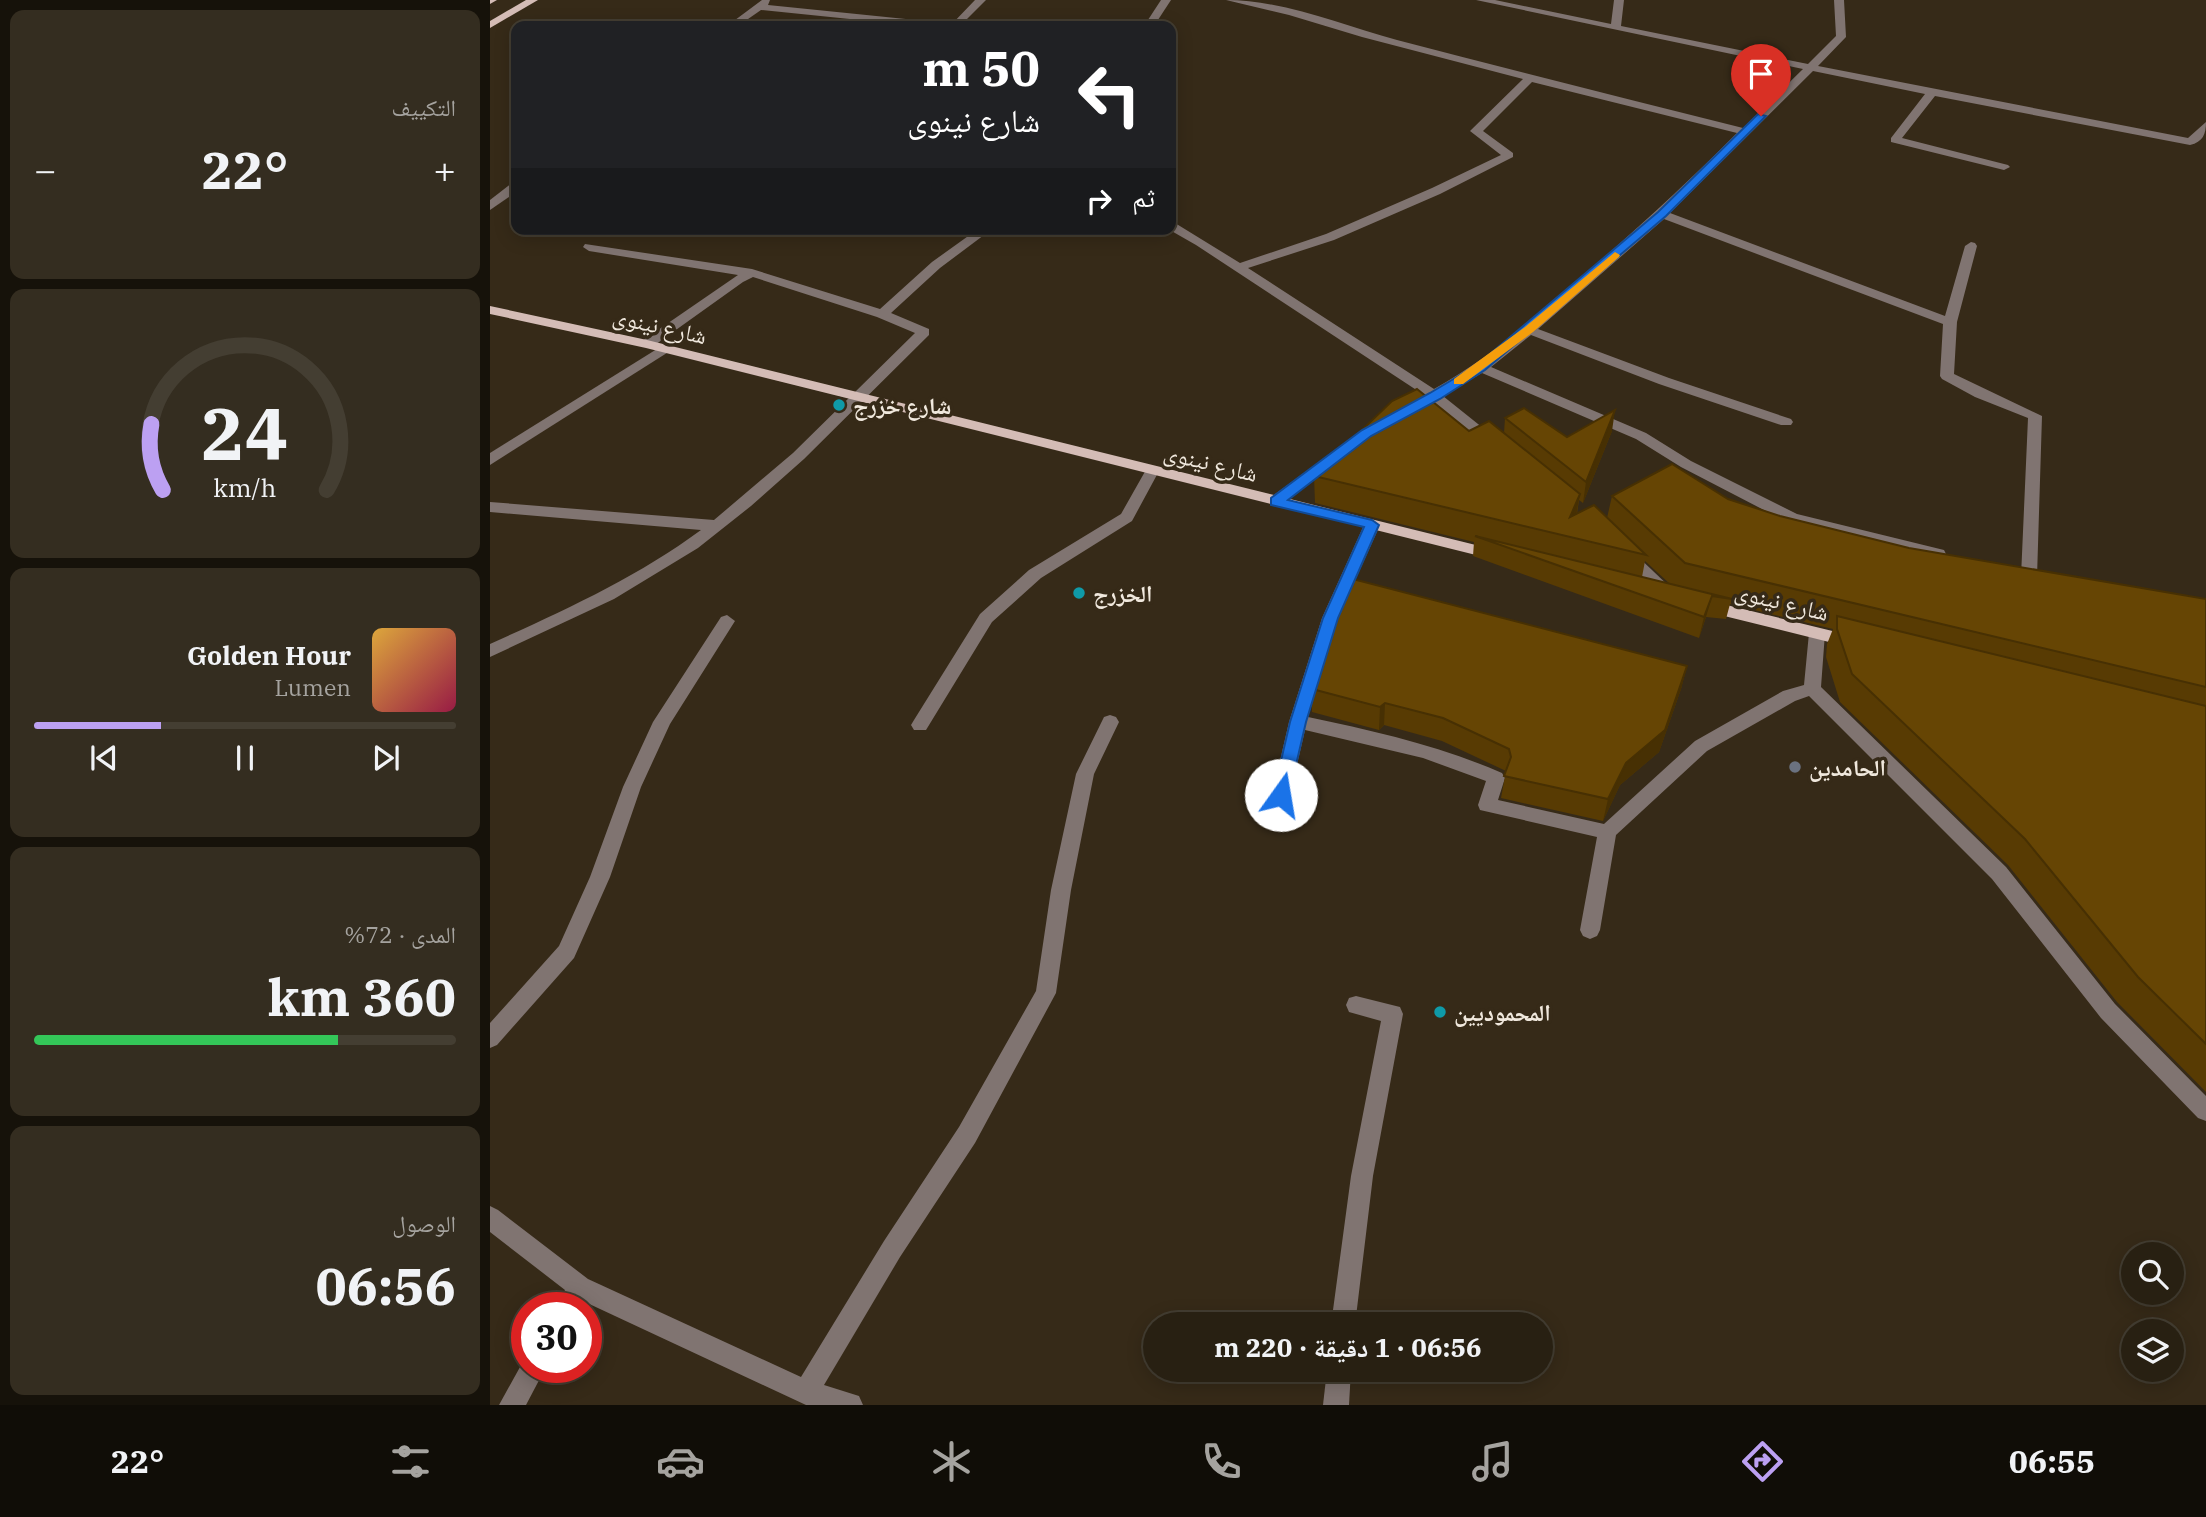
<!DOCTYPE html>
<html lang="ar">
<meta charset="utf-8">
<style>
:root{--surface:#282012;--page:#342d20;--text:#f1f3f6;--muted:#a5a39f;--line:#443e32;--accent:#bca0f2}
body{margin:0;font-family:"IBM Plex Serif","Noto Naskh Arabic",serif;background:var(--page);color:var(--text);direction:rtl;height:100vh;display:flex;flex-direction:column;font-size:26px;white-space:nowrap}
*{box-sizing:border-box;margin:0}
p{font-size:23px;color:var(--muted)}
.icon{flex:none;width:38px;height:38px;fill:none;stroke:currentColor;stroke-width:2;stroke-linecap:round;stroke-linejoin:round}
.map{position:relative;flex:1;overflow:hidden;direction:ltr}
.drawer{display:flex;flex-direction:column;gap:10px;padding:10px;background:#16120a;width:490px}
.drawer>*{flex:none}
.top-card{position:absolute;left:21px;top:21px;width:665px;height:214px;border-radius:14px;box-shadow:0 4px 18px #0003,0 0 0 2px var(--line);direction:rtl;background:#202124;color:#fff;overflow:hidden}
.fabs{position:absolute;left:1631px;top:1242px;display:grid;gap:14px}
.fabs a{display:grid;place-items:center;width:63px;height:63px;border-radius:50%;background:var(--surface);box-shadow:0 4px 18px #0003,0 0 0 2px var(--line);font-size:35px}
.speed{position:absolute;left:21px;top:1292px;display:flex;gap:14px;font-size:35px;font-weight:700;text-align:center}
.speed>*{display:grid;place-content:center;width:91px;height:91px;border-radius:50%;background:var(--surface);box-shadow:0 4px 18px #0003,0 0 0 2px var(--line);line-height:1}
.speed .limit{border:10px solid #d22;background:#fff;color:#111}
.pin{position:absolute;display:grid;place-items:center;width:60px;height:60px;color:#fff;margin:-72px -30px;border-radius:50% 50% 50% 0;rotate:-45deg;box-shadow:0 0 7px #0007}
.pin .icon{rotate:45deg}
.me{position:absolute;width:77px;margin:-38px;rotate:13deg;stroke-linejoin:round;filter:drop-shadow(0 0 5px #0008)}
.turn{display:flex;align-items:center;gap:24px;height:147px;padding:0 21px;font-size:32px}
.turn .icon{width:91px;height:91px;stroke-width:2.5}
.turn b{display:block;font-size:49px;line-height:60px}
.then{display:flex;align-items:center;height:66px;padding:0 21px;background:#0003;gap:14px;font-size:26px}
.big{font-size:52px;font-weight:800;line-height:1.1}
.drawer .widget{flex:1;display:flex;flex-direction:column;justify-content:center;gap:10px;min-width:0;padding:0 24px;border-radius:14px;background:var(--page)}
.drawer .dial{align-items:center;gap:0}
.dial svg{height:182px;overflow:visible;fill:none;stroke:var(--line);stroke-width:7;stroke-linecap:round;text-anchor:middle}
.dial text{fill:var(--text);stroke:none}
.song{display:flex;align-items:center;gap:21px}
.cover{width:84px;height:84px;border-radius:10px;background:linear-gradient(135deg,hsl(40 70% 55%),hsl(340 70% 35%))}
.played{height:7px;border-radius:4px;background:linear-gradient(90deg,var(--accent) 30%,var(--line) 30%)}
.keys{display:flex;justify-content:space-around;direction:ltr}
.heat{display:flex;justify-content:space-between;align-items:center;font-size:38px;direction:ltr}
.charge{height:10px;border-radius:5px;background:linear-gradient(90deg,#34c759 72%,var(--line) 0)}
.trip{position:absolute;left:653px;top:1312px;width:410px;height:70px;border-radius:35px;background:var(--surface);box-shadow:0 4px 18px #0003,0 0 0 2px var(--line);font-weight:800;line-height:70px;text-align:center;direction:rtl}
.tab-bar{display:flex;height:112px;justify-content:space-around;align-items:center;background:#100d07;color:var(--muted)}
.tab-bar .icon{width:49px;height:49px}
.tab-bar .active{color:var(--accent)}
.tab-bar b{font-size:32px;color:var(--text)}
main{display:flex;flex:1;min-height:0}
.map>svg:first-child{display:block}
</style>
<main>
<div class="map">
<svg width="1716" height="1405" viewBox="0 0 1716 1405">
<rect width="100%" height="100%" fill="#362a18"/>
<g fill="none" stroke-linecap="round" stroke-linejoin="round">
<!-- minor -->
<g fill="#807471" fill-rule="evenodd">
<polygon points="272,0 280,0 278,5 455,23 460,26 485,0 496,0 470,26 428,26 271,10 248,26 237,26"/>
<polygon points="671,0 681,0 664,26 654,26"/>
<path d="M736,0c58,0 115,25 171,40 115,30 230,59 346,88l60,-59 -327,-69h19l116,24 3,-24h10l-3,26 187,38 28,-28 -2,-36h10l2,37 -28,29 370,72 18,-16c0,12 -3,20 -16,23l-255,-49 -33,42 106,27 2,2 -6,3 -113,-28v-4l34,-44 -112,-23 -143,142 275,103 20,-70 6,-4 4,1 2,3 -20,76 -3,52 88,42 -5,161 -2,4 -6,2 -8,-6 7,-159 -53,-21 -33,-18 -2,-3 3,-52 -279,-105 -126,110 131,49 122,41 2,3 -2,3h-10l-122,-41 -128,-49 -40,32 155,66 45,28 106,53 147,36 2,4 -2,4 -6,1 -151,-37 -106,-55 -45,-28 -154,-66 -39,23 55,44 2,3 -2,3h-10l-55,-44 -20,11h-10v-6l21,-12 -228,-150 -28,-16h3v-7l4,1 65,40 86,-29 106,-46 69,-33 -31,-24 53,-52 -161,-42 -73,-22zM1042,82l205,51c-51,51 -103,99 -158,146 -47,42 -90,79 -145,110l-186,-121 86,-28 106,-46 73,-37v-4l-30,-22z"/>
<polygon points="22,183 26,183 26,192 0,210 0,200"/>
<path d="M488,229h14l-52,39 -49,45 38,16v6l-125,124 -53,47 -53,42 -84,51 -124,58v-13c73,-33 146,-66 211,-114l-211,-18v-10l224,18 79,-67 122,-120 -38,-16 -124,-40 -10,5 -91,65h-10v-6l96,-66 -149,-24 -6,-4 2,-3 167,25 128,40 52,-47z"/>
<polygon points="175,344 180,345 180,351 0,465 0,453"/>
<polygon points="861,439 868,444 866,447 791,505 781,505 778,501 781,497"/>
<polygon points="662,466 669,471 642,521 551,578 502,622 436,730 424,730 421,725 424,720 490,614 539,570 631,514 657,468"/>
<path d="M882,520l8,5 -42,93 -30,99c67,14 132,29 194,56l3,5 -7,22 106,24 91,-83 88,-50 21,-6 5,-52 2,-4h12l2,4 -4,54 185,180 109,137 91,92v25l-8,-3 -97,-100 -109,-139 -183,-183 -14,5 -88,50 -91,84 -16,95 -3,6 -7,3 -7,-3 -3,-6 17,-93 -117,-27 -2,-5 8,-24 -63,-23 -118,-28 -15,65 -2,5 -7,2 -7,-2 -2,-5 17,-73 33,-104 42,-93z"/>
<polygon points="1136,550 1142,551 1183,590 1185,594 1183,598 1171,598 1130,559 1128,555 1130,551"/>
<polygon points="237,615 245,621 180,724 151,787 120,877 84,958 7,1045 0,1048 0,1023 69,946 100,877 133,787 163,722 231,617"/>
<polygon points="620,715 626,717 629,722 604,774 581,890 566,993 485,1143 410,1257 334,1385 369,1396 373,1405 316,1405 95,1302 92,1307 67,1307 75,1290 0,1232 0,1206 8,1210 98,1279 311,1377 394,1241 469,1127 546,991 561,890 586,774 614,717"/>
<polygon points="866,996 910,1007 913,1014 883,1176 865,1325 841,1325 861,1176 891,1021 859,1012 856,1005 859,998"/>
<polygon points="35,1358 37,1367 56,1367 36,1405 9,1405"/>
<polygon points="837,1370 861,1370 859,1405 833,1405"/>
</g>
<!-- major -->
<g fill="#d4bcb6" fill-rule="evenodd">
<polygon points="0,0 7,0 0,4"/>
<polygon points="36,0 48,0 0,28 0,21"/>
<polygon points="0,306 157,340 1006,550 1014,555 1006,560 156,348 0,314"/>
<polygon points="1216,600 1363,636 1371,642 1363,648 1210,610 1208,606"/>
</g>
</g>
<!-- wall -->
<g fill="#583b03" fill-rule="evenodd">
<path d="M1015,418l62,19 45,-6 -29,72 -4,-3 -2,14 30,4 5,-22 116,3 52,17 129,32 297,51v493l-89,-90 -109,-137 -168,-163 -14,-45 1,-13 6,-15 -103,-25 -4,15 -20,-2 -7,21 -226,-82 1,-14 -159,-39 -1,-27 155,-45 35,2zM1155,561l25,23 -28,-7z"/>
<polygon points="1197,666 1191,689 1169,752 1130,785 1113,821 1011,798 1016,771 952,741 894,725 889,730 822,712 822,689"/>
</g>
<!-- shaded-wall -->
<g fill="#473003">
<polygon points="1125,410 1122,431 1093,503 1096,482"/>
<polygon points="1090,494 1085,521 1080,517"/>
<polygon points="1222,596 1216,617 1209,638 1214,617"/>
<polygon points="1197,666 1191,689 1169,752 1130,785 1113,821 1118,799 1136,763"/>
<polygon points="895,703 894,725 889,730 890,707"/>
</g>
<!-- building -->
<g fill="#664504" stroke="#473003" stroke-width="2">
<polygon points="927,389 979,431 999,421 1090,494 1080,517 1104,505 1156,555 824,476 902,401"/>
<polygon points="1034,408 1077,437 1125,410 1096,482 1015,418"/>
<polygon points="1182,464 1238,499 1290,516 1419,548 1716,599 1716,687 1195,563 1122,496"/>
<polygon points="985,536 1242,599 1222,596 1214,617"/>
<polygon points="859,578 1197,666 1175,730 1136,763 1118,799 1014,776 1021,757 1019,749 953,718 895,703 890,707 822,689 850,596"/>
<polygon points="1347,616 1716,706 1716,1044 1648,977 1535,839 1362,674 1347,629"/>
</g>
<!-- route -->
<polygon fill="#1a73e8" stroke="#114b97" stroke-width="2" points="1268,114 1276,116 1176,216 995,370 950,399 881,436 798,500 882,520 889,525 848,618 816,722 799,795 797,800 785,800 783,795 800,722 833,618 874,527 781,505 781,498 872,430 940,393 987,365 1168,212"/>
<!-- slow -->
<polygon fill="#f59e0b" points="1125,252 1130,255 1129,257 1043,332 973,384 964,384 964,379 1035,327"/>
<!-- markers -->
<g fill="#0f9aa8" stroke="#362a18" stroke-width="2.5">
<circle cx="349" cy="405" r="7"/>
<circle cx="589" cy="593" r="7"/>
<circle cx="950" cy="1012" r="7"/>
</g>
<circle fill="#6b7280" stroke="#362a18" stroke-width="2.5" cx="1305" cy="767" r="7"/>
<g text-anchor="middle" dominant-baseline="central" stroke-width="7" stroke-linejoin="round" paint-order="stroke">
<!-- street labels -->
<g font-size="23" fill="#f0e8dd" stroke="#362a18">
<text transform="translate(170 325) rotate(13)">شارع نينوى</text>
<text transform="translate(721 462) rotate(14)">شارع نينوى</text>
<text transform="translate(1292 601) rotate(14)">شارع نينوى</text>
</g>
<!-- poi labels -->
<g font-size="23" font-weight="bold" fill="#f0e8dd" stroke="#362a18" text-anchor="start">
<text x="363" y="405">شارع خزرج</text>
<text x="603" y="593">الخزرج</text>
<text x="1319" y="767">الحامدين</text>
<text x="964" y="1012">المحموديين</text>
</g>
</g>
</svg>
<div class="fabs">
<a><svg class="icon" aria-label="search" viewBox="0 0 24 24"><circle cx="10" cy="10" r="6"/><path d="M15 15l6 6"/></svg></a>
<a><svg class="icon" aria-label="layers" viewBox="0 0 24 24"><path d="M12 4l9 5-9 5-9-5zM3 14l9 5 9-5"/></svg></a>
</div>
<div class="speed"><div class="limit">30</div></div>
<div class="pin" style="left:1271px;top:116px;background:#d93025"><svg class="icon" aria-label="arrive" viewBox="0 0 24 24"><path d="M6 21V4h12l-3 4 3 4H6"/></svg></div>
<svg class="me" style="left:791px;top:795px" viewBox="-20 -20 40 40"><circle r="19" fill="#fff"/><path d="M0-13L10 11 0 6-10 11z" fill="#1a73e8"/></svg>
<div class="trip">06:56 · 1 دقيقة · 220 m</div>
<div class="top-card">
<div class="turn"><svg class="icon" aria-label="left" viewBox="0 0 24 24"><path d="M17 20v-9H6M10 6l-5 5 5 5"/></svg><div><b>50 m</b>شارع نينوى</div></div>
<div class="then">ثم<svg class="icon" aria-label="right" viewBox="0 0 24 24"><path d="M7 20v-9h11M14 6l5 5-5 5"/></svg></div>
</div>
</div>
<section class="drawer">
<div class="widget"><p>التكييف</p>
<div class="heat"><a>−</a><b class="big">22°</b><a>+</a></div>
</div>
<div class="widget dial"><svg viewBox="0 0 100 80">
<path d="M14 69A42 42 0 1 1 86 69"/>
<path d="M14 69A42 42 0 0 1 9 40" stroke="#bca0f2"/>
<text x="50" y="56" font-size="32" font-weight="700">24</text>
<text x="50" y="72" font-size="11">km/h</text>
</svg></div>
<div class="widget">
<div class="song"><i class="cover"></i><div><b>Golden Hour</b><p>Lumen</p></div></div>
<div class="played"></div>
<div class="keys"><svg class="icon" aria-label="previous" viewBox="0 0 24 24"><path d="M18 5L8 12l10 7zM5 5v14"/></svg><svg class="icon" aria-label="pause" viewBox="0 0 24 24"><path d="M8 5v14M16 5v14"/></svg><svg class="icon" aria-label="next" viewBox="0 0 24 24"><path d="M6 5l10 7-10 7zM19 5v14"/></svg></div>
</div>
<div class="widget"><p>المدى · 72%</p><b class="big">360 km</b><div class="charge"></div></div>
<div class="widget"><p>الوصول</p><b class="big">06:56</b></div>
</section>
</main>
<nav class="tab-bar">
<b>06:55</b>
<svg class="icon active" aria-label="directions" viewBox="0 0 24 24"><path d="M12 3l9 9-9 9-9-9zM9 14v-3h6M13 9l2 2-2 2"/></svg>
<svg class="icon" aria-label="music" viewBox="0 0 24 24"><path d="M9 18V5l10-2v13"/><circle cx="6" cy="18" r="3"/><circle cx="16" cy="16" r="3"/></svg>
<svg class="icon" aria-label="phone" viewBox="0 0 24 24"><path d="M5 4h4l2 5-3 2q2 4 5 5l2-3 5 2v4C11 20 4 13 5 4z"/></svg>
<svg class="icon" aria-label="climate" viewBox="0 0 24 24"><path d="M12 3v18M4 7l16 10M4 17L20 7"/></svg>
<svg class="icon" aria-label="car" viewBox="0 0 24 24"><path d="M5 17H2v-5l4-1 3-4h7l3 4 3 1v5h-3M9 17h6M6 11h13"/><circle cx="7" cy="17" r="2"/><circle cx="17" cy="17" r="2"/></svg>
<svg class="icon" aria-label="filters" viewBox="0 0 24 24"><path d="M4 7h16M4 17h16"/><circle cx="9" cy="7" r="2"/><circle cx="15" cy="17" r="2"/></svg>
<b>22°</b>
</nav>
